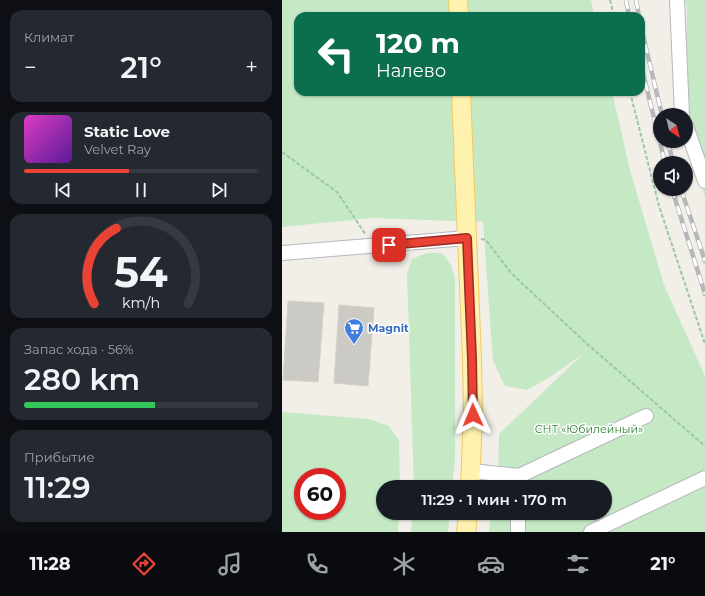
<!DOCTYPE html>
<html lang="ru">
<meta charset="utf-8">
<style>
:root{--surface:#171b24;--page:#242831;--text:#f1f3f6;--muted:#9ea1a6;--line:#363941;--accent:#ea4335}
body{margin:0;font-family:Montserrat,sans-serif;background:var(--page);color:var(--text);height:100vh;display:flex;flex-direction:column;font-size:15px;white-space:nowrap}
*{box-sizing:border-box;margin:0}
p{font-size:13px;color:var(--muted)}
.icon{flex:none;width:22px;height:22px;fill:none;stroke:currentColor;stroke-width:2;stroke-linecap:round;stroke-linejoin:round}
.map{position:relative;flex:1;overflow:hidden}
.panel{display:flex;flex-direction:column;gap:10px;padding:10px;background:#0d0f14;width:282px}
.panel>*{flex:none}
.hud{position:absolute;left:12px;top:12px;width:351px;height:84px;border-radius:12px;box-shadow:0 1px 3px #0004;background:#0b6e4f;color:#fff;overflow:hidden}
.needle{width:26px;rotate:145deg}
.controls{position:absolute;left:371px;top:108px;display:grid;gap:8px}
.controls a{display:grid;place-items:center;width:40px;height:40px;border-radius:50%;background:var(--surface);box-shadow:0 1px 3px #0004;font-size:20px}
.speed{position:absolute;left:12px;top:468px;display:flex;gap:8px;font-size:20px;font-weight:700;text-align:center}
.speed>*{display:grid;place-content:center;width:52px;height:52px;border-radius:50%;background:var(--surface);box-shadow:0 1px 3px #0004;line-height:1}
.speed .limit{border:6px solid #d22;background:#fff;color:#111}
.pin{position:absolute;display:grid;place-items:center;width:34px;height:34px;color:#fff;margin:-17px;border-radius:8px;box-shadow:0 2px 6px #0006}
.me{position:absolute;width:44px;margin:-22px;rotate:359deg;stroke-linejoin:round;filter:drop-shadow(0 0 3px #0008)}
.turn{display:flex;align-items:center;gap:14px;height:84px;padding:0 16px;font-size:18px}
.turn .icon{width:52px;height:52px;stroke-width:2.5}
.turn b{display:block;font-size:28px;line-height:34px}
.big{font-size:30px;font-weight:600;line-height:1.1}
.panel .widget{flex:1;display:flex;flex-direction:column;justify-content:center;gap:6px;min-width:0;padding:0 14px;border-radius:12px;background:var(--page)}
.panel .dial{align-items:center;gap:0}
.dial svg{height:104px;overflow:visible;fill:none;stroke:var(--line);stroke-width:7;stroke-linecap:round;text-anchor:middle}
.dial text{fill:var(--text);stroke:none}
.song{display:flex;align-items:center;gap:12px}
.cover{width:48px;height:48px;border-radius:6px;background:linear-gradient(135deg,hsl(310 70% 55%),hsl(270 70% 35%))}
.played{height:4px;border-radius:2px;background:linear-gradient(90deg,var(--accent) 45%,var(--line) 45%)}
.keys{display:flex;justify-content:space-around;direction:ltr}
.heat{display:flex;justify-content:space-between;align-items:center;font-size:22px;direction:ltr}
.charge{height:6px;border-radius:3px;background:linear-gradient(90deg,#34c759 56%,var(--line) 0)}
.trip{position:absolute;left:94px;top:480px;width:236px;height:40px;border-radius:20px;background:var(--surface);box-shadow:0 1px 3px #0004;font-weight:600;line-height:40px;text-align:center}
.menu{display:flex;height:64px;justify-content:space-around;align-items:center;background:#090b0e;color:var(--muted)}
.menu .icon{width:28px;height:28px}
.menu .on{color:var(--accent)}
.menu b{font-size:18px;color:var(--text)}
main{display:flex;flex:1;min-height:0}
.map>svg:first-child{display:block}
</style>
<main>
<section class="panel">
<div class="widget"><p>Климат</p>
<div class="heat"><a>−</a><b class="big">21°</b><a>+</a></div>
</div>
<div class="widget">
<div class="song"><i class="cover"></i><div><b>Static Love</b><p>Velvet Ray</p></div></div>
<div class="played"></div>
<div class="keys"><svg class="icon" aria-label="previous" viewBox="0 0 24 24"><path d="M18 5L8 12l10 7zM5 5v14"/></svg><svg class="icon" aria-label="pause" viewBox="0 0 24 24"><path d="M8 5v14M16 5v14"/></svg><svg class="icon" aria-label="next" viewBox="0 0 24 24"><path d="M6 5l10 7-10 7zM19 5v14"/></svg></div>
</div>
<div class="widget dial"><svg viewBox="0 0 100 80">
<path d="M14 69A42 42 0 1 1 86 69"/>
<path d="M14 69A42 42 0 0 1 31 11" stroke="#ea4335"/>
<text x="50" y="56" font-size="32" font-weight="700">54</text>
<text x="50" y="72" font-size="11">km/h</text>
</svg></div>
<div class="widget"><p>Запас хода · 56%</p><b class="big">280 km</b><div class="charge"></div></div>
<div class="widget"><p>Прибытие</p><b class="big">11:29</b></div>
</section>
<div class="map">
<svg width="423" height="532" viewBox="0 0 423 532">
<rect width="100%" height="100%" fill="#f1efe8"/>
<!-- green -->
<g fill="#c5e8c5" fill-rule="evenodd">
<polygon points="0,0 309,0 312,16 16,16 16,92 330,92 348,170 382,285 423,376 423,532 207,532 209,513 323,513 323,487 216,487 217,434 302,353 268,377 245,390 223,386 211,361 201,222 90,218 0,227"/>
<polygon points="403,0 423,0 423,196 420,187 403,94 405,9"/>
<polygon points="145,253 160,253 169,265 173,278 173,460 170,487 132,487 125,273 130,259"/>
<path d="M0,412l87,7 20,7 10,14 1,47h-17v26h16l-1,19h-116zM21,477h34v34h-34z"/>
<polygon points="130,513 168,513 166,532 129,532"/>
</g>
<!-- building -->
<g fill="#cccac5" stroke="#d6d1c6">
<polygon points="6,301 42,303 36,382 1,380"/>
<polygon points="57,305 92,308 86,386 52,383"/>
</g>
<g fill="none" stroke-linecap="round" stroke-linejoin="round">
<!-- minor casing -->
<g stroke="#b5b8bc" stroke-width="16">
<g id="minor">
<polyline points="395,0 400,115"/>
<polyline points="404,126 423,181"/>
<polyline points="0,253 185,238"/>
<polyline points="189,471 237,476 364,416"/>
<polyline points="236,532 236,513"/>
<polyline points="309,532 423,478"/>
</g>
</g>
<!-- major casing -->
<g stroke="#f2c960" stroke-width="20">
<g id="major">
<polyline points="176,0 177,16"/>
<polyline points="179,92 190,359 191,415 188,487"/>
<polyline points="184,532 186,513"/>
</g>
</g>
<!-- path -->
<g stroke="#9cc7a9" stroke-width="2" stroke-dasharray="4 2" stroke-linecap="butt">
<polyline points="328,0 332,16"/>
<polyline points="348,92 377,206 423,344"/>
<polyline points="0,152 55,192 84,235"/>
<polyline points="199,239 204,240 229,273 304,343 423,446"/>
</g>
<!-- minor -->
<use href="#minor" stroke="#fff" stroke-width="14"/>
<!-- major -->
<use href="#major" stroke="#fff2af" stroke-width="18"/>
<!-- rail casing -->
<g stroke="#b6b7b8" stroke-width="4.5">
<g id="rail">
<polyline points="344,0 347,16"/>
<polyline points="354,0 357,16"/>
<polyline points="359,27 380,115"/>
<polyline points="359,65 383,163"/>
<polyline points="386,141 391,163"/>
<polyline points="390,189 423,294"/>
<polyline points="399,189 423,261"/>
</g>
</g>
<!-- rail -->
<use href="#rail" stroke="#fff" stroke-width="3" stroke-dasharray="9" stroke-linecap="butt"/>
</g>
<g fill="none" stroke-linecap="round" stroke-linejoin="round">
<!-- route casing -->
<g stroke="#982c22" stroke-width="10">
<polyline id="route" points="107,245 185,238 190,359 191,415"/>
</g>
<!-- route -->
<use href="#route" stroke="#ea4335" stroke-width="7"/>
</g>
<!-- icons -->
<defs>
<g id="supermarket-pin" transform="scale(1)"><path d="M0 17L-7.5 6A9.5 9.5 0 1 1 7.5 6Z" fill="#3f7fe0" stroke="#fff"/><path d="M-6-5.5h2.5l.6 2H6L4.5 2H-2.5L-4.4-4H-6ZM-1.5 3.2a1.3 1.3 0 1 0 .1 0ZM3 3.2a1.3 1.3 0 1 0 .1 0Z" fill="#fff"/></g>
</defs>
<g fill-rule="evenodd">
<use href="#supermarket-pin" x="72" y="328"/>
</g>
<g text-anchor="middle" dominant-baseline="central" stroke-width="3" stroke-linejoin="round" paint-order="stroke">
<!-- shop labels -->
<g font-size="11" font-weight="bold" fill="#366cbe" stroke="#fff" text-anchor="start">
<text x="86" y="328">Magnit</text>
</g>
<!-- park labels -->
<g font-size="11" fill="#348238" stroke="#fff">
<text x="307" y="429">СНТ «Юбилейный»</text>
</g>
</g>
</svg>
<div class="controls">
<a><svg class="needle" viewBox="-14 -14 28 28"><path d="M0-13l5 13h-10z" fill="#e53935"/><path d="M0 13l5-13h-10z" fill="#9ea1a6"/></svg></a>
<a><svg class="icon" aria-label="sound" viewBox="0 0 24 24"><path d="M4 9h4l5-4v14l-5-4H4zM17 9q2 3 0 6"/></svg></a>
</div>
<div class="speed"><div class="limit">60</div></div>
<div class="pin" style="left:107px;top:245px;background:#d93025"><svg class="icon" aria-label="arrive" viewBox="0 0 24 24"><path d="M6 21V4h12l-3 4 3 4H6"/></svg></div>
<svg class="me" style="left:191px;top:415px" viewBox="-20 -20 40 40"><path d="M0-17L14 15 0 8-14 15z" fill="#ea4335" stroke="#fff" stroke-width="4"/></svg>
<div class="trip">11:29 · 1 мин · 170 m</div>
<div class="hud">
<div class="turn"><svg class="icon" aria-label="left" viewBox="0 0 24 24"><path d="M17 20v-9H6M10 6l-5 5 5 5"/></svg><div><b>120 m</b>Налево</div></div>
</div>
</div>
</main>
<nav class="menu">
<b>11:28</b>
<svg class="icon on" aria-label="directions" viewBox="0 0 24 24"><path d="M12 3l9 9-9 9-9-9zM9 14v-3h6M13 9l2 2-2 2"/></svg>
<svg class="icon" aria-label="music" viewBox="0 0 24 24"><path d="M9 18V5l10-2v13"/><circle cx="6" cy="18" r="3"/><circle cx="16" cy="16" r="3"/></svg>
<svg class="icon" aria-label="phone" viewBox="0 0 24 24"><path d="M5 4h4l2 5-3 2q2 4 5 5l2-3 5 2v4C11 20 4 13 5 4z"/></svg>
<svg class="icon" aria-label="climate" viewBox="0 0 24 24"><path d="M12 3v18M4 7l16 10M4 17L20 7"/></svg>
<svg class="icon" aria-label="car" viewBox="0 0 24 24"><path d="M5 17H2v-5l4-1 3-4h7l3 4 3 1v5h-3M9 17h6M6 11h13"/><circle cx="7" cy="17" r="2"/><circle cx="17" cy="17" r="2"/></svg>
<svg class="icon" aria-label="filters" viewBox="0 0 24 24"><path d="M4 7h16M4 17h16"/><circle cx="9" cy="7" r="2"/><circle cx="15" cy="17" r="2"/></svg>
<b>21°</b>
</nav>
